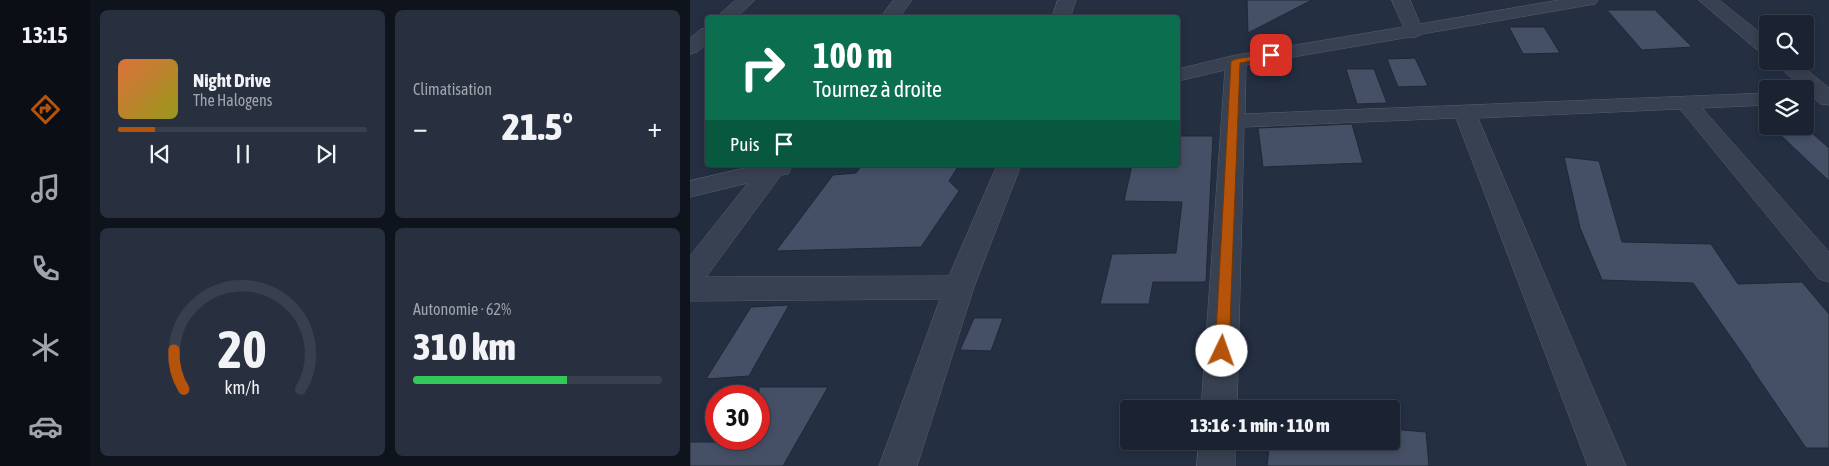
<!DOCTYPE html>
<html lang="fr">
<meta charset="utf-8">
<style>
:root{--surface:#1b2332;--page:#282f3e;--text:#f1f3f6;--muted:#a0a4ac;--line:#39404d;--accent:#b45309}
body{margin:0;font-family:"Asap Condensed",sans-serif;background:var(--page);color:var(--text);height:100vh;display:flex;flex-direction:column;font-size:19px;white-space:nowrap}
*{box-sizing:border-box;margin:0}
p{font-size:16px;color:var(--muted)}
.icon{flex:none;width:28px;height:28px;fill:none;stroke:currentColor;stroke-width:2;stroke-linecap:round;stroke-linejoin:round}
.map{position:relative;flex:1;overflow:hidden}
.drawer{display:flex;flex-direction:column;gap:10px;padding:10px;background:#0f131c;width:600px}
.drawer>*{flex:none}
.banner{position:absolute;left:15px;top:15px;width:475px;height:152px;border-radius:5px;box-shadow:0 2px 8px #0003,0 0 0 1px var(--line);background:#0b6e4f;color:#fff;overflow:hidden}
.controls{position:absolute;left:1069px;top:15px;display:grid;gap:10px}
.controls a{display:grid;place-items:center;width:55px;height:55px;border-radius:5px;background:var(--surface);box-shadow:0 2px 8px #0003,0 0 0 1px var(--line);font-size:25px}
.speed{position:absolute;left:15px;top:385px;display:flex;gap:10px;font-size:25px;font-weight:700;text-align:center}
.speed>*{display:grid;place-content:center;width:65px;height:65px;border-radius:50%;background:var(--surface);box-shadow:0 2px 8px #0003,0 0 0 1px var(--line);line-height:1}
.speed .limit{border:8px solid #d22;background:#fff;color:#111}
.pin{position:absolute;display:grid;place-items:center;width:42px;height:42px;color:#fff;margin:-21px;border-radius:10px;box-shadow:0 2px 8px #0006}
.me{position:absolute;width:55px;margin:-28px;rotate:3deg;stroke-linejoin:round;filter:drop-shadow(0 0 4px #0008)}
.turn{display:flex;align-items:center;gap:18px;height:105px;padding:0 25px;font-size:22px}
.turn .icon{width:65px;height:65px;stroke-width:2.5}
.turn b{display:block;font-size:35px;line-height:42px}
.then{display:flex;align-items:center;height:48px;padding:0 25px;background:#0003;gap:10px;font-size:19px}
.big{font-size:38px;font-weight:800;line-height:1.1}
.drawer .tile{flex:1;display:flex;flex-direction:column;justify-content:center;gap:8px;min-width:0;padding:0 18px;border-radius:8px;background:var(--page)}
.drawer .dial{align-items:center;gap:0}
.dial svg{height:130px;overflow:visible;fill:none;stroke:var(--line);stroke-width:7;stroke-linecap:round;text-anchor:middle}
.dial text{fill:var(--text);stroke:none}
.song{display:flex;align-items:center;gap:15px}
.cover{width:60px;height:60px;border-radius:8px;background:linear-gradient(135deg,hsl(20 70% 55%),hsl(60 70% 35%))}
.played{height:5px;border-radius:2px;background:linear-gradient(90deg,var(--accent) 15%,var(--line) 15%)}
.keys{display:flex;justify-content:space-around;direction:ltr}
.heat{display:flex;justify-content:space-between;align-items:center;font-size:28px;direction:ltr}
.charge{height:8px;border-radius:4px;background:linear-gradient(90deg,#34c759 62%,var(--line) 0)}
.drawer .tiles{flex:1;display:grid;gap:10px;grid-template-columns:repeat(2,1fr)}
.trip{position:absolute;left:430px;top:400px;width:280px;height:50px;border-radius:5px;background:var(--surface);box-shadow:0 2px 8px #0003,0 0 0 1px var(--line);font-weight:800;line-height:50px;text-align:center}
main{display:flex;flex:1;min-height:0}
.menu{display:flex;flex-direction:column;width:90px;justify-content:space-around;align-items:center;background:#0b0e14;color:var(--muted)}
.menu .icon{width:35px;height:35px}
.menu .active{color:var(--accent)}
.menu b{font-size:22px;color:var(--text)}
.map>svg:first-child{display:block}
</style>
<main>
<nav class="menu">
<b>13:15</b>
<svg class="icon active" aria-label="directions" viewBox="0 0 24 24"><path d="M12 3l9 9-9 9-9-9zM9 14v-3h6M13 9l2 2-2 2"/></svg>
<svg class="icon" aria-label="music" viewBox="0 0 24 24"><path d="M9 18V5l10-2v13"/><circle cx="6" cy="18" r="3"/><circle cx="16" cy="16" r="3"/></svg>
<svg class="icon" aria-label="phone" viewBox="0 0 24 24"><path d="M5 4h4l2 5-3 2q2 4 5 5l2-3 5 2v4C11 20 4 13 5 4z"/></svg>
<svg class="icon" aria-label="climate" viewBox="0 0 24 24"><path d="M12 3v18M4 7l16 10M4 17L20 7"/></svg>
<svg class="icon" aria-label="car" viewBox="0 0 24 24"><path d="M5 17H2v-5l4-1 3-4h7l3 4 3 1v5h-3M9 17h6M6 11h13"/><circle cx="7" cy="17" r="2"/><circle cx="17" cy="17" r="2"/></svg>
</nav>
<section class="drawer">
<div class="tiles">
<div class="tile">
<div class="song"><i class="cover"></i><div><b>Night Drive</b><p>The Halogens</p></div></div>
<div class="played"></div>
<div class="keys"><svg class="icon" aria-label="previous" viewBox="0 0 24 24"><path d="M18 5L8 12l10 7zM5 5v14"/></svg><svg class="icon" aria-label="pause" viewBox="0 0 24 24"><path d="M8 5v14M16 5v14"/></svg><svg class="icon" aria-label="next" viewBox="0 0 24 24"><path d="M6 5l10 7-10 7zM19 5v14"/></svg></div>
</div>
<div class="tile"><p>Climatisation</p>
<div class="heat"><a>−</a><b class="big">21.5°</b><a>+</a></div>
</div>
<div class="tile dial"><svg viewBox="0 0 100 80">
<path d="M14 69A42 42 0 1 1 86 69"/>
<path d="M14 69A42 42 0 0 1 8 45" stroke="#b45309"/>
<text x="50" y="56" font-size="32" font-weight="700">20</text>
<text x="50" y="72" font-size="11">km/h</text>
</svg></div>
<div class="tile"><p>Autonomie · 62%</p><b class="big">310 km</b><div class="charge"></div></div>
</div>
</section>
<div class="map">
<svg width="1139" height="466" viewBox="0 0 1139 466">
<rect width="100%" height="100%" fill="#242f42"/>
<!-- building -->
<g fill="#455066" stroke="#1f2838">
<polygon points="557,0 622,0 558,33"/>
<polygon points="917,10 965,10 1002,47 952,50"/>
<polygon points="819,27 854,27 870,53 833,54"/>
<polygon points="725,58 738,86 708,87 697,59"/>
<polygon points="656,69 684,69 697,103 667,104"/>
<polygon points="662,124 673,163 573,167 568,128"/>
<polygon points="1081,126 1114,126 1139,148 1139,181"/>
<polygon points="488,136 523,136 516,282 463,282 459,304 410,304 422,254 486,253 492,202 434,201 442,165 488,165"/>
<polygon points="874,157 909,161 932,242 1021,244 1048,284 1112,282 1139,314 1139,448 1116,448 1060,366 1061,366 1003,283 912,280 890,228"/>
<polygon points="172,165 269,165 259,181 269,191 231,247 86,251 143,175 166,173"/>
<polygon points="99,305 59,376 16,379 61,307"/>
<polygon points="284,318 313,318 301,351 270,350"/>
<polygon points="69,387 138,387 93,466 0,466 0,442 40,442 42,439 69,439"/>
<polygon points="701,429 736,432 739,466 577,466 580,441 701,441"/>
</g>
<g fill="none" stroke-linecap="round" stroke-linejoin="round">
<!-- minor casing -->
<g stroke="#565f6e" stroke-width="1">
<g id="minor">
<polygon points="46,0 65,0 46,18 26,18"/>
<polygon points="204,0 222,0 209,18 190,18"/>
<polygon points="368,0 386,0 380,18 362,18"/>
<polygon points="702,0 720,0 730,24 869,0 908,0 905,4 899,5 732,34 724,38 720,37 556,65 555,114 1078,93 1078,105 1012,108 1139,252 1139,282 1129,279 990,109 788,118 936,466 898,466 766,118 554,127 547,409 511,409 535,70 488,81 488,69 546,55 713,27"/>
<polygon points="1009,0 1029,0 1078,39 1078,55 1071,53"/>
<polygon points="18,28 18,43 7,52 0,54 0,38 11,29"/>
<polygon points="1083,61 1106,61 1139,88 1139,105 1131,104"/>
<polygon points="68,165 99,165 101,168 98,174 91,175 16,277 259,276 307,165 331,165 284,287 227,466 189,466 250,299 0,301 0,256 58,183 0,197 0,181"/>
<polygon points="509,441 545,441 545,466 507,466"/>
</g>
</g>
<!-- minor -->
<use href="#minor" fill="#384151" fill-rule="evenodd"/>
</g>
<!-- route -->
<polygon fill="#b45309" stroke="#753606" points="581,53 585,55 584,57 550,63 539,351 537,355 532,357 527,355 525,351 541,61 546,59"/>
</svg>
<div class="controls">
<a><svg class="icon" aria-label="search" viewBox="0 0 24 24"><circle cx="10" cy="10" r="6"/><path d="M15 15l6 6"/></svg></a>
<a><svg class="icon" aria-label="layers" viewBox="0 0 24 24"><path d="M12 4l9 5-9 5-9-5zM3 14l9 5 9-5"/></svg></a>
</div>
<div class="speed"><div class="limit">30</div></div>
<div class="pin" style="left:581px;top:55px;background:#d93025"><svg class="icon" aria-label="arrive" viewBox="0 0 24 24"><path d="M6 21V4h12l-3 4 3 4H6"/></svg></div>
<svg class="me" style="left:532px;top:351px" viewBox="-20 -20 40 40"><circle r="19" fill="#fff"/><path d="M0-13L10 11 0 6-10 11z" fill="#b45309"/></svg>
<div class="trip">13:16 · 1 min · 110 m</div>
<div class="banner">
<div class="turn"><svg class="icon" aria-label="right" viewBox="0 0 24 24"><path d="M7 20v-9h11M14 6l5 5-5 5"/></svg><div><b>100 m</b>Tournez à droite</div></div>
<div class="then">Puis<svg class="icon" aria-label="arrive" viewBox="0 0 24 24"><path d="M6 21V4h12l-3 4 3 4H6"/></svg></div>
</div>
</div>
</main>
